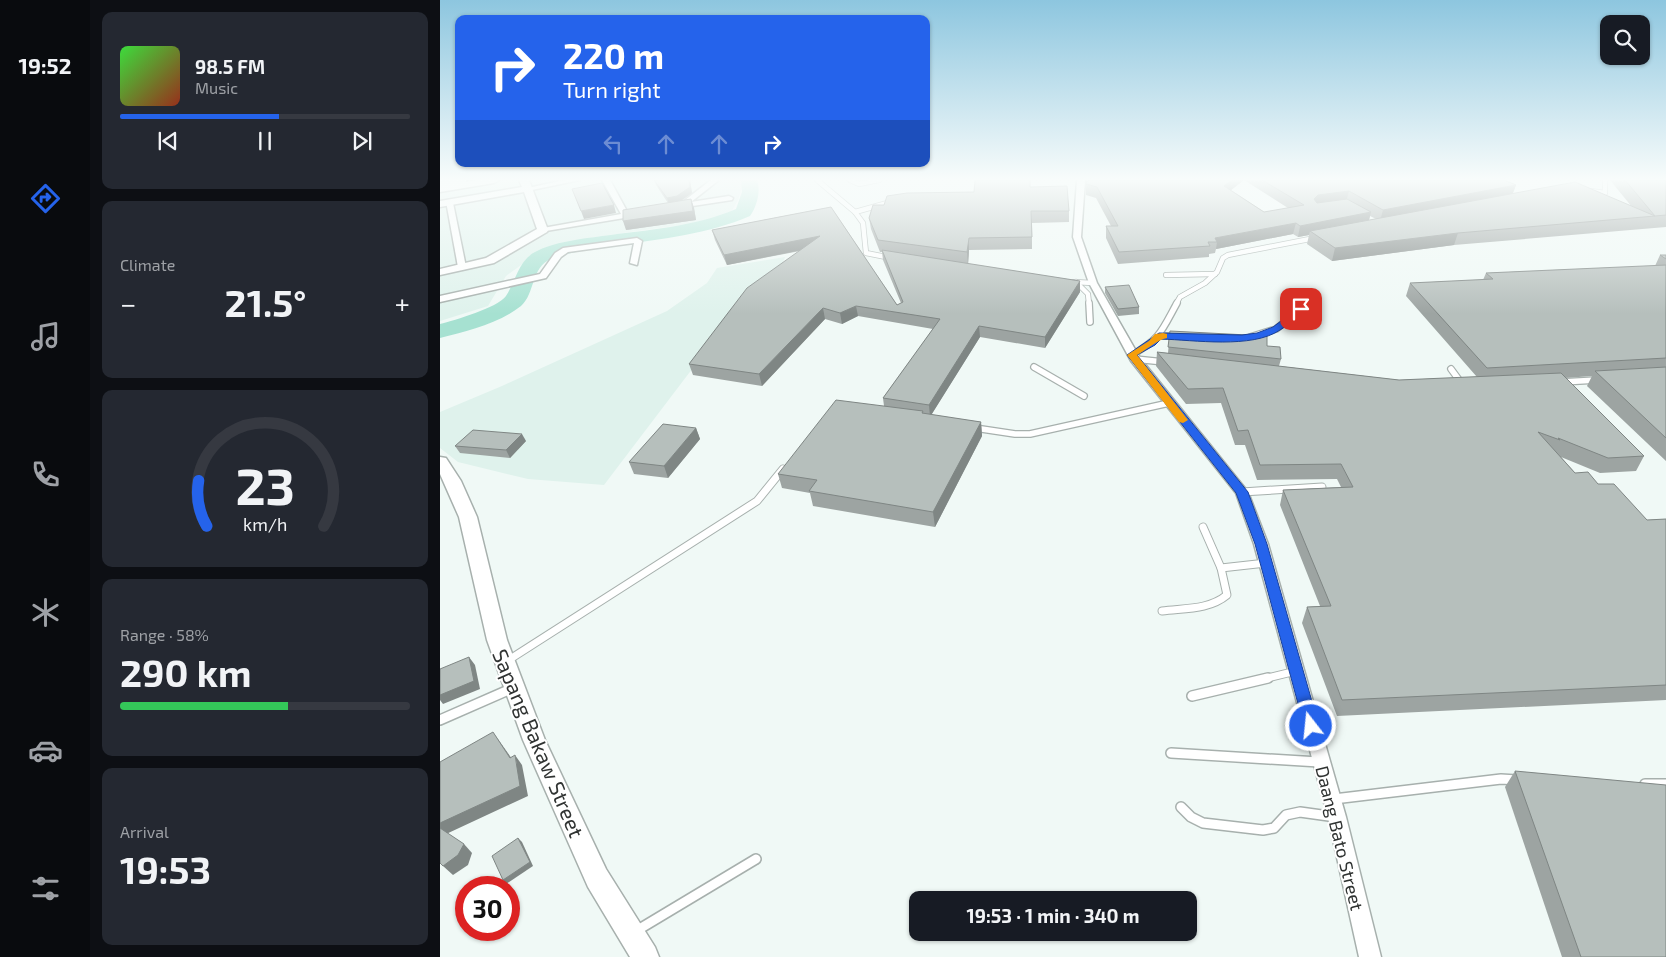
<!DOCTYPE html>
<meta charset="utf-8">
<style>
:root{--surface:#171b24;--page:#242831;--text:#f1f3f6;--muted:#9ea1a6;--line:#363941;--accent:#2563eb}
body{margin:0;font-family:"Exo 2",sans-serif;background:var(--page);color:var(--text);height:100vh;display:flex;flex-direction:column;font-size:19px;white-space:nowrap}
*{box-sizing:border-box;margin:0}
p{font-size:16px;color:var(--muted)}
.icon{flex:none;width:28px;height:28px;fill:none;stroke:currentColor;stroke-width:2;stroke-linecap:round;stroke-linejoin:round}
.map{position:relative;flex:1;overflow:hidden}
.details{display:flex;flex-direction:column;gap:12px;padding:12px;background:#0d0f14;width:350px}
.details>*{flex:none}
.guide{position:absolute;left:15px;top:15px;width:475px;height:152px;border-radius:10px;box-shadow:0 1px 4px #0004;background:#2563eb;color:#fff;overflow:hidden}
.tools{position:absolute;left:1160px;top:15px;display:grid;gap:10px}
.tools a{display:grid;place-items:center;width:50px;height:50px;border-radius:10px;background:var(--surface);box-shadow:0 1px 4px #0004;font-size:25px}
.speed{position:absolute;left:15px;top:876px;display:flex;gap:10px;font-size:25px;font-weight:700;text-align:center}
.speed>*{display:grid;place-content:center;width:65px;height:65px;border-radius:50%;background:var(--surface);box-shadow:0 1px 4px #0004;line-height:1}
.speed .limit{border:8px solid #d22;background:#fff;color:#111}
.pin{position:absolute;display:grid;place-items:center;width:42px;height:42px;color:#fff;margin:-21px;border-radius:10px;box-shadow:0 2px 8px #0006}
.me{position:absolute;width:55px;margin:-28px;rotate:344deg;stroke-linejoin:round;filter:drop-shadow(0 0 4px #0008)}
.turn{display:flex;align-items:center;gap:18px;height:105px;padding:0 25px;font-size:22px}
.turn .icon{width:65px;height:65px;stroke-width:2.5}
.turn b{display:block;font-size:35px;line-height:42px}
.lanes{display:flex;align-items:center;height:48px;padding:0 25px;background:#0003;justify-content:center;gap:25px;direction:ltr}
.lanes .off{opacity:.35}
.big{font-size:38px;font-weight:700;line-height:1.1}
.details .tile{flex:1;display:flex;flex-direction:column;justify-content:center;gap:8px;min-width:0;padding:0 18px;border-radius:10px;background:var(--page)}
.details .dial{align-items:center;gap:0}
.dial svg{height:130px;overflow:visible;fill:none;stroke:var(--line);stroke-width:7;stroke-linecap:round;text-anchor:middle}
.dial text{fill:var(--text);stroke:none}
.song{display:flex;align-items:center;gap:15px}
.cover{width:60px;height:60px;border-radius:8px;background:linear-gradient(135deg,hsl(120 70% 55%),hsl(10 70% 35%))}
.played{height:5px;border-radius:2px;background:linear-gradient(90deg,var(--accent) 55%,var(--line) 55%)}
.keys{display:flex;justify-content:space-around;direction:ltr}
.heat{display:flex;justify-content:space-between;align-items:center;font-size:28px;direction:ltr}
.charge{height:8px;border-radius:4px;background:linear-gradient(90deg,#34c759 58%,var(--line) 0)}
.trip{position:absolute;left:469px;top:891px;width:288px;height:50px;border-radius:10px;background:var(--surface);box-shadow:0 1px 4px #0004;font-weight:700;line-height:50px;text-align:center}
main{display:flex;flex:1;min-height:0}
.menu{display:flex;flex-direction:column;width:90px;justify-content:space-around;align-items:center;background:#090b0e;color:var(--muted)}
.menu .icon{width:35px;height:35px}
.menu .on{color:var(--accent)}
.menu b{font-size:22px;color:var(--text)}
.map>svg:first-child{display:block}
</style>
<main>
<nav class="menu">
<b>19:52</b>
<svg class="icon on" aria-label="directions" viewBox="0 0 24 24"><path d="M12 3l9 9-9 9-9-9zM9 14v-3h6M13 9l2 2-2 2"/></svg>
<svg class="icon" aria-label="music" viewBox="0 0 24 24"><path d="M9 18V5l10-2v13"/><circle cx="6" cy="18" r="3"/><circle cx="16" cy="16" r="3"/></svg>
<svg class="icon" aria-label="phone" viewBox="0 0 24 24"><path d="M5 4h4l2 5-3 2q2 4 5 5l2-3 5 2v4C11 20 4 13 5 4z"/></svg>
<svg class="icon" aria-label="climate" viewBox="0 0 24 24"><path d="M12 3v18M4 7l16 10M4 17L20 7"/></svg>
<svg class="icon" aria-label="car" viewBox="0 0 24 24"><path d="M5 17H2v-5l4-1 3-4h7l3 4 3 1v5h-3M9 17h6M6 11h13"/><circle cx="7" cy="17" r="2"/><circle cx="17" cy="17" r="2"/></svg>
<svg class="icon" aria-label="filters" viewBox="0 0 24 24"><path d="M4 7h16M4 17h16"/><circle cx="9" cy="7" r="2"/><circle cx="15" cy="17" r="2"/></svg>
</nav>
<section class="details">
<div class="tile">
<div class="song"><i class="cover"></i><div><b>98.5 FM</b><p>Music</p></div></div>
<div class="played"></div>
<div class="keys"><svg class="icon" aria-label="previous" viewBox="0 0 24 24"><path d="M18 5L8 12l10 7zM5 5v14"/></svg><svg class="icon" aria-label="pause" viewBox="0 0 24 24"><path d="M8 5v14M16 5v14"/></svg><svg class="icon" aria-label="next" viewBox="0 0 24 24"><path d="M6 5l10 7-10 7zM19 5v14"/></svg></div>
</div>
<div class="tile"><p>Climate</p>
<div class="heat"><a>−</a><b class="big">21.5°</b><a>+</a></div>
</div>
<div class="tile dial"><svg viewBox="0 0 100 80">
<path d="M14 69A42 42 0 1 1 86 69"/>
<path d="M14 69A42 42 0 0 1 9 41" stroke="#2563eb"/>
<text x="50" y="56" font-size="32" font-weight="700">23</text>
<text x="50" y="72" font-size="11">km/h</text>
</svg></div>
<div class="tile"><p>Range · 58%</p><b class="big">290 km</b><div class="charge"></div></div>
<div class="tile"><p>Arrival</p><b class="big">19:53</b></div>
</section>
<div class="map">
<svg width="1226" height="957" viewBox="0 0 1226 957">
<rect width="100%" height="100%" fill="#f0f9f6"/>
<!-- built -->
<g fill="#dff2ec">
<polygon points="60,180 304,180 298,200 290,214 263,222 155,237 102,250 66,276 48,306 0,321 0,190"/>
<polygon points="345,257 338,275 306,298 164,485 88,479 18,462 0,448 0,412 62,386 227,311 267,283 277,268"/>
</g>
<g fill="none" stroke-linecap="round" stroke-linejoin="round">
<!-- river -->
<path fill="#a6e1d1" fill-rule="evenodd" d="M301,180h16c4,11 0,26 -7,36 -42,18 -87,23 -133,29 -22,4 -45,6 -66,14 -20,8 -16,35 -30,47 -23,18 -54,25 -81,32v-14c15,-4 57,-16 66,-28 10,-15 12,-35 29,-44 18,-10 46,-13 67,-16 45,-6 92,-9 134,-27l6,-17z"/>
<!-- service-far3 casing -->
<g stroke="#a7b0ad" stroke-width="6">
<g id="service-far3">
<polyline points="377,180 415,212 423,223 426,253 451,258"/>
<polyline points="410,180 419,184 439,180"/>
<polyline points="1151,191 1165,193 1165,180"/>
<polyline points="415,212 451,202"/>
<polyline points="726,275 775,274"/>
<polyline points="634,282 653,283"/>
<polyline points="636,282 648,294 649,304"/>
<polyline points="736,304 740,297 765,283 777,272 783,258 788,255 875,238"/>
<polyline points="867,304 874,299"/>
</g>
</g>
<!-- service-far2 casing -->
<g stroke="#a7b0ad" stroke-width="8">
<g id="service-far2">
<polyline points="649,303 650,322"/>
<polyline points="719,336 737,336"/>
<polyline points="810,337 836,329 869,303"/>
<path d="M692,355c29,-17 29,-23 45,-52"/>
<polyline points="695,359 724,362"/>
<polyline points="594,367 644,396"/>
<polyline points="1011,369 1022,384"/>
<polyline points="1122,382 1157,380"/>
<polyline points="535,428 575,434 590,434 729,403"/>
</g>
</g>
<!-- service-far1 casing -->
<g stroke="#a7b0ad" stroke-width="9">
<g id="service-far1">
<polyline points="802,492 882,487"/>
<polyline points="763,527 781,568 826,563"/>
<path d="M722,611c22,-3 47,-1 65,-16l-6,-27"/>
<polyline points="67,661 317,501 343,469"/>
<polyline points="823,679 856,671"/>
</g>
</g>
<!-- service casing -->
<g stroke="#a7b0ad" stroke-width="12">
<g id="service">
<polyline points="752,696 828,678"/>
<polyline points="0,720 73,688"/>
<polyline points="731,753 879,762"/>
<polyline points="1205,784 1226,784"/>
<polyline points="894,799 1061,779 1077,780"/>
<polyline points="741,807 751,817 763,823 823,830 834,828 846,815 860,812 896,817"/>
<polyline points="196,931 316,859"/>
</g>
</g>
<!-- minor casing -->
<g stroke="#a7b0ad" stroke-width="3">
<g id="minor">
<polygon points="125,180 140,180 87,191 83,189"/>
<polygon points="162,180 170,180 188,213 202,211 202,215 100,232 100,228 103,228 181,214"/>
<polygon points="271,180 279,180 251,202 289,196 293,198 292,200 233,209 233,205 240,204"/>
<polygon points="637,180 645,180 641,237 657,283 700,358 808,492 828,544 906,817 941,957 919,957 888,817 814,544 796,493 691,361 649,283 633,237"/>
<polygon points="6,201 13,203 26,267 25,269 18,267"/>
<polygon points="197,238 202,241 197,265 190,263 194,243 128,252 121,257 106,278 0,302 0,296 100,274 115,253 123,248"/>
</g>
</g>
<!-- tertiary casing -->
<g stroke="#a7b0ad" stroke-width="3">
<g id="tertiary">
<polygon points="38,180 59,180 54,183 0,192 0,186"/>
<polygon points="79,180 89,180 108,230 107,232 54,263 0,275 0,269 46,258 97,229 84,192 0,207 0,201 82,187"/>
<polygon points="0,457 6,458 21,481 37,517 67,640 105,740 166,869 215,947 219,957 190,957 148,887 83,740 47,640 19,517 0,474"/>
</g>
</g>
<!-- motorway casing -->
<g stroke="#a7b0ad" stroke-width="2">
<polygon id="motorway" points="0,180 27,180 25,183 0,187"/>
</g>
<!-- service-far3 -->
<use href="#service-far3" stroke="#fff" stroke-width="4.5"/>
<!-- service-far2 -->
<use href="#service-far2" stroke="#fff" stroke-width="5.5"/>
<!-- service-far1 -->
<use href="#service-far1" stroke="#fff" stroke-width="7"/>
<!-- service -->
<use href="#service" stroke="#fff" stroke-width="9"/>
<!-- minor -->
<use href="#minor" fill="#fff" fill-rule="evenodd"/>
<!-- tertiary -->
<use href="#tertiary" fill="#fff" fill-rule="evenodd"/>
<!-- motorway -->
<use href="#motorway" fill="#fff" fill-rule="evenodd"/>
</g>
<!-- wall -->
<g fill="#9da4a2" fill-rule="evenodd">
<polygon points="214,180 250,180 252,193 241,201 251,199 254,208 256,220 186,230 228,203 216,185"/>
<path d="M650,180h414l12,5 -4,9 120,13 -22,-27h56v47l-212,18 -122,16 -25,-17 2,-9 -11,2 -5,-3 -77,15 -1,4 -6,1v3l-91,7 -12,-26v-12h5l-15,-28 -10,-3v-13zM804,180l44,28 -24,4 -33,-22zM930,216l6,3 -7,1z"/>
<polygon points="590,187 629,211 629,222 592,223 592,249 529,250 528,264 640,281 640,292 605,348 540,337 491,415 541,422 542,436 495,527 373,506 370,493 342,488 338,474 444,406 443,398 493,329 418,316 402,324 385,319 322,386 253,375 249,364 360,251 287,265 275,240 272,230 391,207 457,305 461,303 443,260 442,252 440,252 431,229 429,218 444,205 534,192"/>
<polygon points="1220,255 1226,255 1226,461 1147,386 1152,376 1125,378 1204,456 1196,471 1160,473 1121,457 1135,473 1158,484 1207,520 1226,519 1226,700 897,716 862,623 867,607 880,606 840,505 843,490 901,487 897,479 817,480 805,445 795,445 781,403 746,404 716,366 717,352 728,353 730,331 841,359 839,366 959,380 1037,377 966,296 970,283 1043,280 1046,273 1215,266"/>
<polygon points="665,287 699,307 699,314 678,316 665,293"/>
<polygon points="256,428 260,439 228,478 194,474 189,462"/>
<polygon points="86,441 70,458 20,453 15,446"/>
<polygon points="1075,771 1226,957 1122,957 1065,787"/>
</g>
<!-- shaded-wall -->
<g fill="#7f8684">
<polygon points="249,180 250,180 252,193 239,202 229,204 227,198"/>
<polygon points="792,180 804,180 782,197 784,186"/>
<polygon points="1076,185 1072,196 940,221 943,210"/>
<polygon points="909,191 906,202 875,206 874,199 878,195"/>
<polygon points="251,199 254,208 256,220 186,230 183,221"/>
<polygon points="174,205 176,213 144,219 141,211"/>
<polygon points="931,212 928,224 870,231 869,235 858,237 860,226"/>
<polygon points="856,223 853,234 776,249 777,242 775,238"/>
<polygon points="1018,233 1014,245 892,261 895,248"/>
<polygon points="380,236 382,246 287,265 284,255"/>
<polygon points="529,238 529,250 528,265 527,252"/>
<polygon points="640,281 640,292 605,348 605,337"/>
<polygon points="416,306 418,316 402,324 400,313"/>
<polygon points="383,308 385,319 322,386 319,374"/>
<polygon points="539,326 540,337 490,417 489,405"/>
<polygon points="541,422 542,436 495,527 493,512"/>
<polygon points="256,428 260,439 228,478 224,466"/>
<polygon points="82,434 86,441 70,458 66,450"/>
<polygon points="29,657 35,665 40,689 3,704 0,700 0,695"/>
<polygon points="53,732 77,766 75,755 82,765 88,796 4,835 0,831 0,823 70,758"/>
<polygon points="78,838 82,842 93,866 66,884 63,880"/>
<polygon points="24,844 32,853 28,865 13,875 3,866"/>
</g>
<!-- building -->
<g fill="#b6bfbc" stroke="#7f8684">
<polygon points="214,180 249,180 250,187 237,196 227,198"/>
<polygon points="535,180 590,180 590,187 627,186 629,211 591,211 592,237 529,238 527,252 438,240 429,218 433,205 444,205 447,196 467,193 534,192"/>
<polygon points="650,180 792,180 784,186 824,212 864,205 822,180 1064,180 1076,185 943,210 909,191 878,195 874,199 877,203 907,199 931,212 860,226 856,223 775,238 777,242 768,242 770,246 679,252 666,226 678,226 657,187 646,184 646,182"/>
<polygon points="1185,180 1226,180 1226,215 1215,216"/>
<polygon points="1135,182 1215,216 1018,233 895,248 870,231"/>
<polygon points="162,183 174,205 141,211 132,189"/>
<polygon points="251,199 253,211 183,221 183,210"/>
<polygon points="391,207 457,305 463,302 442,250 640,281 605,337 539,326 489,405 443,398 500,319 416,306 400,313 383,308 319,374 249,364 307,288 380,236 284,255 272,230"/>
<polygon points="1220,255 1226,255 1226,259"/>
<polygon points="1226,265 1226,358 1047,368 970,283 1053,279 1046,273"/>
<polygon points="689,285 699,307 678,309 665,287"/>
<polygon points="730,331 827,336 827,346 840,347 841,359 728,347"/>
<polygon points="717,352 959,380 1121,373 1204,456 1168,458 1118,438 1120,440 1098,432 1135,473 1148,472 1158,484 1174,484 1207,520 1226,519 1226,685 902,700 867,607 891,606 843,490 913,487 901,464 820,465 808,430 798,431 783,388 748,389"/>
<polygon points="1226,367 1226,438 1155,371"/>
<polygon points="396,400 483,411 482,413 541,422 493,512 369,491 377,480 338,474"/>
<polygon points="223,424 256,428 224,466 189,462"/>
<polygon points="33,430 82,434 66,450 15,446"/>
<polygon points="29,657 34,681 0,695 0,669"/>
<polygon points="53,732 70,758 75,755 80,786 0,823 0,762"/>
<polygon points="1075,771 1226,785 1226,957 1141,957"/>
<polygon points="0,828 24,844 18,855 3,866 0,863"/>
<polygon points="78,838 90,862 63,880 52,856"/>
</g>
<!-- sky -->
<linearGradient id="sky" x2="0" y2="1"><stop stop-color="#8dc6df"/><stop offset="0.57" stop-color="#f8fcfb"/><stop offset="1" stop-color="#f8fcfb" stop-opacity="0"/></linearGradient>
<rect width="1226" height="314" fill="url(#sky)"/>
<!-- route -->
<path fill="#2563eb" stroke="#184099" d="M861,306l3,1v4c-8,6 -15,14 -24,19 -28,19 -86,10 -119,9l-6,6 -18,10 111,137 19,52 52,182 -2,4 -6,2 -5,-2 -2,-4 -49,-182 -19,-51 -109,-138 32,-22 83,2 15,-2 16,-6z"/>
<!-- slow -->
<path fill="#f59e0b" d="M723,333l4,1v4c-10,2 -21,12 -30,17l51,65 -5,3 -4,-1 -52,-67 22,-14 6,-7z"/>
<g text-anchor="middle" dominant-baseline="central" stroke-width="4" stroke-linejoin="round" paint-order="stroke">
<!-- street labels -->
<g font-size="18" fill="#303332" stroke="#fff">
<text transform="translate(900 838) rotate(76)">Daang Bato Street</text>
</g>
<!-- near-street labels -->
<g font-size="21" fill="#303332" stroke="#fff">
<text transform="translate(99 743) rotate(67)">Sapang Bakaw Street</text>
</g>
</g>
</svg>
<div class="tools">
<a><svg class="icon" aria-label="search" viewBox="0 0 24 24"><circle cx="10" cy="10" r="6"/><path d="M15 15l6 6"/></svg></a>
</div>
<div class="speed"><div class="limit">30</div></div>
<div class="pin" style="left:861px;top:309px;background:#d93025"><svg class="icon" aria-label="arrive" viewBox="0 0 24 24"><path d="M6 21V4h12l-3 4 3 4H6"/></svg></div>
<svg class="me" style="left:871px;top:726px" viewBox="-20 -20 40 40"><circle r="17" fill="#2563eb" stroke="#fff" stroke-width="3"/><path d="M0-11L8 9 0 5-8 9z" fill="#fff"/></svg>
<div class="trip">19:53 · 1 min · 340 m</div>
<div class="guide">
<div class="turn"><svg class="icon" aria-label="right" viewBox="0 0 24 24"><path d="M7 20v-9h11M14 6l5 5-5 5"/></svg><div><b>220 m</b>Turn right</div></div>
<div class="lanes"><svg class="icon off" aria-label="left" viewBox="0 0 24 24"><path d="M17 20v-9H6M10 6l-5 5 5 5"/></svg><svg class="icon off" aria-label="ahead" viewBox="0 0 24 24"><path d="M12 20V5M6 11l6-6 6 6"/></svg><svg class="icon off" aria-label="ahead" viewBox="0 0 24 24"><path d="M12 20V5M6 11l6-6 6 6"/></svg><svg class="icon" aria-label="right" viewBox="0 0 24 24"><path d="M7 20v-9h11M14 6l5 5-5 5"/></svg></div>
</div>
</div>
</main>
